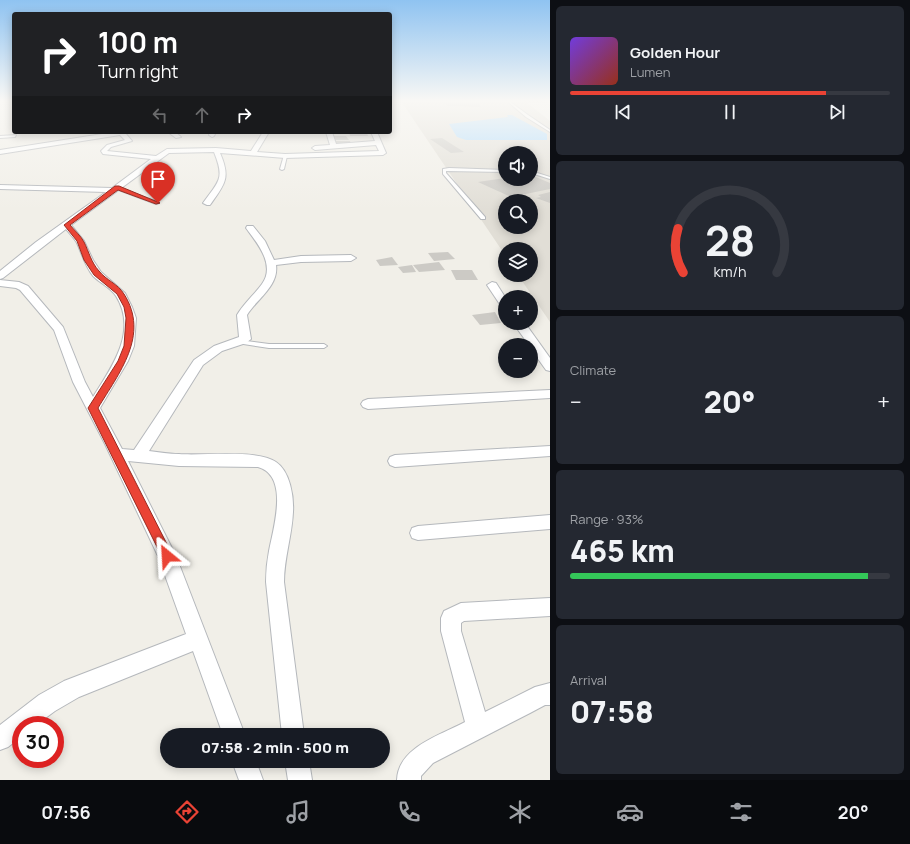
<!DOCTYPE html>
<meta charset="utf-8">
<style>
:root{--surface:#171b24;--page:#242831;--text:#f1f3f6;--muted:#9ea1a6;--line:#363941;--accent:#ea4335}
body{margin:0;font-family:Manrope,sans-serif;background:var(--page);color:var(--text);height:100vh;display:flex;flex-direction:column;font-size:15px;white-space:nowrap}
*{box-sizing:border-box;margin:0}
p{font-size:13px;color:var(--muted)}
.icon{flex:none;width:22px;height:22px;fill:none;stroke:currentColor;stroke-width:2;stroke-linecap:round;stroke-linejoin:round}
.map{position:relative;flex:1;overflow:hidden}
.sheet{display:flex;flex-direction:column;gap:6px;padding:6px;background:#0d0f14;width:360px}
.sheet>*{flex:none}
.banner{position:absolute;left:12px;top:12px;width:380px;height:122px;border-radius:4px;box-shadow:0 2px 10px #0003;background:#202124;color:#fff;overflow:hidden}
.tools{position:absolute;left:498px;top:146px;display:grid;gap:8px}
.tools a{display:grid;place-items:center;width:40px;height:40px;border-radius:50%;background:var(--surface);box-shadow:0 2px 10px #0003;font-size:20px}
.speed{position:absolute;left:12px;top:716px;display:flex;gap:8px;font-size:20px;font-weight:700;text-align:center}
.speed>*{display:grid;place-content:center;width:52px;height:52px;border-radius:50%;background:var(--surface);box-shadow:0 2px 10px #0003;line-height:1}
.speed .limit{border:6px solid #d22;background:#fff;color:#111}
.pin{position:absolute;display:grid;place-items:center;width:34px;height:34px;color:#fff;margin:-41px -17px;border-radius:50% 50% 50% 0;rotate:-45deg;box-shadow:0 0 4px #0007}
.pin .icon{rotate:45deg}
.me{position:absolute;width:44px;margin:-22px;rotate:333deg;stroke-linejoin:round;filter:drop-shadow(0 0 3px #0008)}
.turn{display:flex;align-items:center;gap:14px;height:84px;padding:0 20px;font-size:18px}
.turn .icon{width:52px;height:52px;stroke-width:2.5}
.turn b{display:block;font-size:28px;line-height:34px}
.lanes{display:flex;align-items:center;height:38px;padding:0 20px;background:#0003;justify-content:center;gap:20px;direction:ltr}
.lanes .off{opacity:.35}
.big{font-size:30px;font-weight:800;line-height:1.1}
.sheet .card{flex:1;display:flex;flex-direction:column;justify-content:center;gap:6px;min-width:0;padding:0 14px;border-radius:6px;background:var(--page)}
.sheet .dial{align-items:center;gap:0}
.dial svg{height:104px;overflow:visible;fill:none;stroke:var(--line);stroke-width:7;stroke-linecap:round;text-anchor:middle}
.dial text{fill:var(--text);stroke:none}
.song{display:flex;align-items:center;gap:12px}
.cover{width:48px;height:48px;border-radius:6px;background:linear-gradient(135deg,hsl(260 70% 55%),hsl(10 70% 35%))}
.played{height:4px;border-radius:2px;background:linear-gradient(90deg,var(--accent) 80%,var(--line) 80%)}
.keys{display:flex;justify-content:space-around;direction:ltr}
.heat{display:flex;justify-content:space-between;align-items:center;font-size:22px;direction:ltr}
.charge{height:6px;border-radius:3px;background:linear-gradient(90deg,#34c759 93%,var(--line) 0)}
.trip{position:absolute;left:160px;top:728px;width:230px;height:40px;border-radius:20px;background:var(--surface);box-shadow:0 2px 10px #0003;font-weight:800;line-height:40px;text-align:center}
.dock{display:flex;height:64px;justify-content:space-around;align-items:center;background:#090b0e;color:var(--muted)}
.dock .icon{width:28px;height:28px}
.dock .current{color:var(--accent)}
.dock b{font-size:18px;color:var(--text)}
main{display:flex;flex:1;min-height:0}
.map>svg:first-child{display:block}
</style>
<main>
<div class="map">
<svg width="550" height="780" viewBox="0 0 550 780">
<rect width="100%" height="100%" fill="#f1efe8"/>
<!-- education -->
<path fill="#e1ded6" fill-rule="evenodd" d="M401,101h124l25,20v201l-32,-47h13v-26h-26v6zM505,153h26v26h-26zM505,201h26v26h-26z"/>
<!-- water -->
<polygon fill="#aadaff" points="507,115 512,115 547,134 547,140 466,140 457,137 449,124 508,117"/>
<!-- building -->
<g fill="#cccac5">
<polygon points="522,101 544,101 547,103 523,102"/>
<polygon points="477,102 481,107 448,106 445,103"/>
<polygon points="349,132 367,133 368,136 350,136"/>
<polygon points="332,136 346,136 349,140 333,140"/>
<polygon points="442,138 464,152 451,153 430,139"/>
<polygon points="334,141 350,141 351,143 335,144"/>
<polygon points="531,175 550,183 550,189 511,197 478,182 505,178 531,179"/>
<polygon points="550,192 550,203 536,198 541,197 538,195"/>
<polygon points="448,252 455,259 434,261 428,253"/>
<polygon points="392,257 398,265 380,266 376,260"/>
<polygon points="439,262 445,270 419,272 413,265"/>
<polygon points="412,265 416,272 403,273 398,267"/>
<polygon points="451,270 472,270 478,280 456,280"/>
<polygon points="495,312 501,323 480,325 472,315"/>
</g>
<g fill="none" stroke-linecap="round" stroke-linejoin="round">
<!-- lane casing -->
<g stroke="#b5b8bc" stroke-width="2">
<g id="lane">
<polygon points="507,101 509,101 528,115 550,130 550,132 526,117"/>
<polygon points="16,135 15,137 0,138 0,136"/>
<polygon points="284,155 287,156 284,169 282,170 280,169"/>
<polygon points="449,168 505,170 505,172 446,171 446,173 485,217 485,219 481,219 443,174 443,169"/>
<polygon points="531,171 550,177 550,179 531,173"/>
<polygon points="117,187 158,202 159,203 156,204 116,189 115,188"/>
<polygon points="239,340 269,344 324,344 327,346 324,348 269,348 237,343 236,342 237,341"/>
</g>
</g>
<!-- street casing -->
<g stroke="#b5b8bc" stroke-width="2">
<g id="street">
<path d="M115,132h14l-3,2 6,7 -21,6 -4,4 49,5 11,-7 49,-1 35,3 12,-19h6l-12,20 28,2 94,-3 -3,-6 -61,5 -3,-2 3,-2 15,-1 -4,-13h6l4,12 39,-3 -4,-9h6l9,21 -3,2 -98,3 -65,-5c11,25 5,31 -10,52h-3l-4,-2c16,-22 22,-24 11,-51l-45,1 -98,72 13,16 9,19 8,12 24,21 7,14 4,11 -2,28 -6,15 -28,47 22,41 12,1 60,-90 20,-14 25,-9 -2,-22c7,-12 17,-20 25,-31 14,-19 -5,-41 -16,-56l1,-2h6l12,15 9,19 27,-4 50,-1 5,3 -5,3 -50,1 -25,3c3,21 -19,34 -29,50l4,24 -5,4 -24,8 -19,14 -54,86c10,1 20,3 30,3 24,2 79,-5 97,8 14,9 18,35 17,50 -1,24 -9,46 -9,70l20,153h-22l-16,-153c0,-10 1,-21 3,-31 4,-22 21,-75 -11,-84l-79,-1 -51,-5 48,95 69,179h-22l-30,-84 -114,46 -24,14 -19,14h-15v12l-13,10 -8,3v-25l39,-30 25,-14 122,-47 -28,-78 -53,-112 -32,-62 -19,-52 -34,-40 -4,-2 -16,-2v-6l19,2 9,4 35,41 22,55 8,15c19,-30 45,-66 23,-101 -5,-8 -16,-13 -23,-20 -8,-10 -11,-22 -16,-33 -3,-5 -8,-10 -11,-14l-63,49 -3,1v-8l36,-29 70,-50 -106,-3v-4l112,3 39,-29 -48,-5 -2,-3 6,-6 18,-5 -5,-5 -120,19v-4z"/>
<polygon points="168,132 175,132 181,137 176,138"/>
<polygon points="210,132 216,132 214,136 212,137 209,135"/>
<polygon points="492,282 496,283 505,297 505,307 501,306 487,285"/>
<polygon points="513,323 525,323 550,358 550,371 546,370 531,349 531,345 529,345"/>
<polygon points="550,390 550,398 368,409 363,407 361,404 363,401 368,399"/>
<polygon points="550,446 550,456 395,467 390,465 388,461 390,457 395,455"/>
<polygon points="550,515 550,529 418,540 412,538 410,533 412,528 418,526"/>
<path d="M550,598v18l-86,5 -3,2v8l24,81 50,-25 15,-4v22h-5l-15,8 -97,50 -12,13v4h-24c1,-33 44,-45 68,-58l-24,-91v-13l3,-7 17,-8z"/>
<polygon points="232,761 256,761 263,780 239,780"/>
<polygon points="285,761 309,761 312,780 288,780"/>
</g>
</g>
<!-- lane -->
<use href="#lane" fill="#fff" fill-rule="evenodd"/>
<!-- street -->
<use href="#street" fill="#fff" fill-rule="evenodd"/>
</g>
<!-- sky -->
<linearGradient id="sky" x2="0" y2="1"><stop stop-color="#8fc3f1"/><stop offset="0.48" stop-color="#f9f8f5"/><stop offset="1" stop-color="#f9f8f5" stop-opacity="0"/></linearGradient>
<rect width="550" height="210" fill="url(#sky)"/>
<!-- route -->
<path fill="#ea4335" stroke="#982c22" d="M115,186h4l41,17 -4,1 -38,-14 -48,35c4,5 11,11 14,17 5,10 7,20 15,29 7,9 19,13 25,23 26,41 -5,79 -26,114l75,148 -2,3 -4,2 -4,-2 -75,-151 30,-47 6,-15 2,-28 -2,-11 -7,-13 -23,-19 -10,-15 -7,-19 -13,-16z"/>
</svg>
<div class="tools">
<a><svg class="icon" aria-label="sound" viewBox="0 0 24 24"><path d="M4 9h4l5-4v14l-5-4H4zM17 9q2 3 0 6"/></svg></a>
<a><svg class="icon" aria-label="search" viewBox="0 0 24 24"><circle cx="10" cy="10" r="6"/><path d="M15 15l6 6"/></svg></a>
<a><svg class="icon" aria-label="layers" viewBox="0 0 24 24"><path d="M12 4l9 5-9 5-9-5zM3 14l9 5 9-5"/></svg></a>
<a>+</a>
<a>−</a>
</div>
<div class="speed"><div class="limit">30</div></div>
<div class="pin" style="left:158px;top:203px;background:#d93025"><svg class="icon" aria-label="arrive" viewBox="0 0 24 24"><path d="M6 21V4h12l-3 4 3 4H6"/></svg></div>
<svg class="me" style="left:167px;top:556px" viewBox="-20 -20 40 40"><path d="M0-17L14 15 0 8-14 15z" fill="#ea4335" stroke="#fff" stroke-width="4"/></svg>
<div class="trip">07:58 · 2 min · 500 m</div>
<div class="banner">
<div class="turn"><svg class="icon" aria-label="right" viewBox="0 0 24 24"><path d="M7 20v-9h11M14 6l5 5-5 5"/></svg><div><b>100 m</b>Turn right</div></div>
<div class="lanes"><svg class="icon off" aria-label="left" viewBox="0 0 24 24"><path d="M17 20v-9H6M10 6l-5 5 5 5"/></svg><svg class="icon off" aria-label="ahead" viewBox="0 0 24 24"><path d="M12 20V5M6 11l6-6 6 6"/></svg><svg class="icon" aria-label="right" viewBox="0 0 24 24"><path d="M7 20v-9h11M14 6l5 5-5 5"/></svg></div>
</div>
</div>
<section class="sheet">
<div class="card">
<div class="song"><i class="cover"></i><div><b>Golden Hour</b><p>Lumen</p></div></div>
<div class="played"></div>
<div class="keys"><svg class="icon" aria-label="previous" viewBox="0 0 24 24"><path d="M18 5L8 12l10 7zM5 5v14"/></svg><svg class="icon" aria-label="pause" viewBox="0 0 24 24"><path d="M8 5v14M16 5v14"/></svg><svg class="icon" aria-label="next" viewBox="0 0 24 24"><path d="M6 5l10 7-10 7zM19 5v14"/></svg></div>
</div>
<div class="card dial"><svg viewBox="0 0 100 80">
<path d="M14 69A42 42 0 1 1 86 69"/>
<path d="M14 69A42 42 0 0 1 10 35" stroke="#ea4335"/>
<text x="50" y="56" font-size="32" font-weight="700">28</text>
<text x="50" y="72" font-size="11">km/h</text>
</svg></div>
<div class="card"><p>Climate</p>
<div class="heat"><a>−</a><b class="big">20°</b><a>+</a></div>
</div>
<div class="card"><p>Range · 93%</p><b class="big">465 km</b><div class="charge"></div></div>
<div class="card"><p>Arrival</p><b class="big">07:58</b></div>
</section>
</main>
<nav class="dock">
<b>07:56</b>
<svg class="icon current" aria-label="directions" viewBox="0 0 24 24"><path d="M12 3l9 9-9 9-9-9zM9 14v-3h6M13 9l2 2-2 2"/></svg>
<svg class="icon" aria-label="music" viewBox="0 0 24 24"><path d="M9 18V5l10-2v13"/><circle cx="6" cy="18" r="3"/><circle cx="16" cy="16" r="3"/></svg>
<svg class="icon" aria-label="phone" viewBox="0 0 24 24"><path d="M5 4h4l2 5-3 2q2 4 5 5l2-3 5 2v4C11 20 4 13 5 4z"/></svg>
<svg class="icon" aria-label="climate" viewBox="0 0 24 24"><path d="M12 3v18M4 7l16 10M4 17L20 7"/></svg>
<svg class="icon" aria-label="car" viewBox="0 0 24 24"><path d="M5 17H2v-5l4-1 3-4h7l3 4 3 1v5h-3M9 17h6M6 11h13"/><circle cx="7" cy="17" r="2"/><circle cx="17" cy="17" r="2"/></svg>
<svg class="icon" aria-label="filters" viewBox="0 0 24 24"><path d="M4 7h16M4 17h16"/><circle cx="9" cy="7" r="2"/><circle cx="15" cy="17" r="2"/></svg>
<b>20°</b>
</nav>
